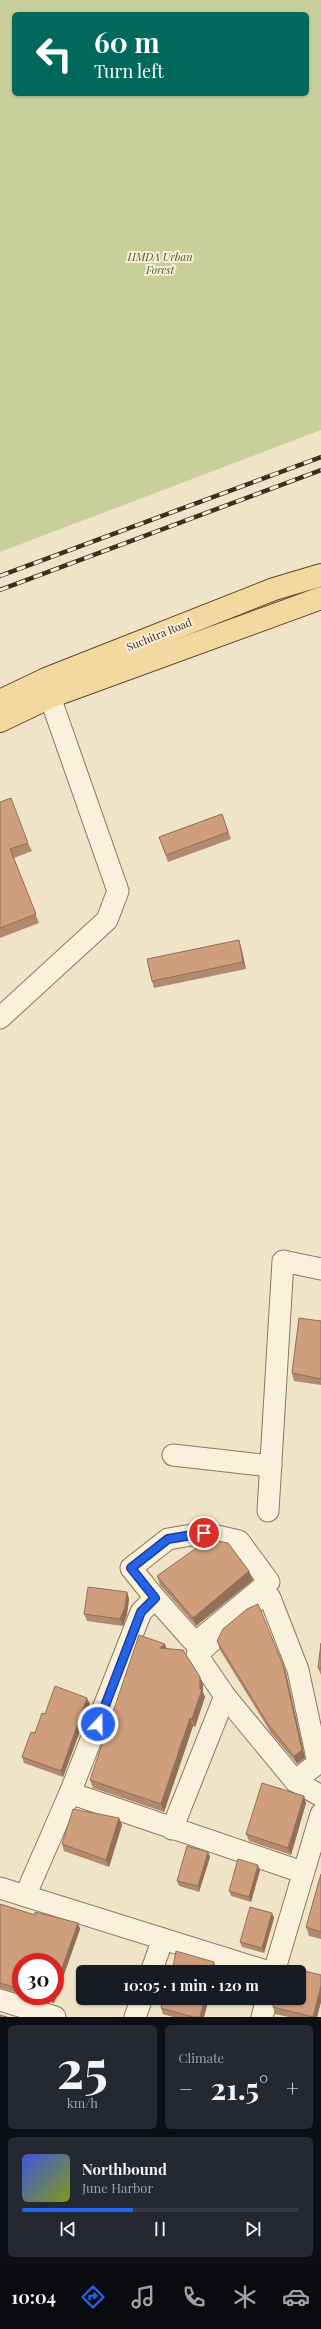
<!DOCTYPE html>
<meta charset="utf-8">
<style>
:root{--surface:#171b24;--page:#242831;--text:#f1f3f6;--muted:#9ea1a6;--line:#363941;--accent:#2563eb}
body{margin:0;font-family:"Playfair Display",serif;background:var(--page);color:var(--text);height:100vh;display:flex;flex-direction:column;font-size:15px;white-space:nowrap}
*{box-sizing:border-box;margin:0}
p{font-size:13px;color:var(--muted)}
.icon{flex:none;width:22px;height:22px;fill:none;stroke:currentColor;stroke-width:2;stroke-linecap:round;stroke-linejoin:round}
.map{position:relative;height:2017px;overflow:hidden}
.details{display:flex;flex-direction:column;gap:8px;padding:8px;background:#0d0f14;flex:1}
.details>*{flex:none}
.hud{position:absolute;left:12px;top:12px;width:297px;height:84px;border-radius:6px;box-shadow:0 1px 3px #0004;background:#00695c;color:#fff;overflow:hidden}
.speed{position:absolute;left:12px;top:1953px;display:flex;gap:8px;font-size:20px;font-weight:700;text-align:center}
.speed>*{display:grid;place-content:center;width:52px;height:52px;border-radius:50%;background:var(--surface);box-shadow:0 1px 3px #0004;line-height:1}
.speed .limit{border:6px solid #d22;background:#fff;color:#111}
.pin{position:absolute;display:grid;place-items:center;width:34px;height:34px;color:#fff;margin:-17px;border:2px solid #fff;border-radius:50%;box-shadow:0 1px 4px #0007}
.me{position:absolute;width:44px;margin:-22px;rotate:21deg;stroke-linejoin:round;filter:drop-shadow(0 0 3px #0008)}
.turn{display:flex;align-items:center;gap:14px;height:84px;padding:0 16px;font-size:18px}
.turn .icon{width:52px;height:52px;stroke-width:2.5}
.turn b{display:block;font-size:28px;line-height:34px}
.big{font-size:30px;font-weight:700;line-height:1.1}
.details .widget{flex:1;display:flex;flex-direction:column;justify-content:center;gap:6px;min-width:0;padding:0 14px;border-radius:6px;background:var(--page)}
.details .dial{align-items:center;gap:0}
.dial b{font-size:52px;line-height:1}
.song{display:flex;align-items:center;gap:12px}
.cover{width:48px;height:48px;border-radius:6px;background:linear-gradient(135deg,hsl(230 70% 55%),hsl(70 70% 35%))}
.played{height:4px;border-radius:2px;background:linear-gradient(90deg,var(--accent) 40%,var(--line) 40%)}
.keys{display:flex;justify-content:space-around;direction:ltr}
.heat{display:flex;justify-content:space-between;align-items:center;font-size:22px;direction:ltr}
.details .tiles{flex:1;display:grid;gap:8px;grid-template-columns:1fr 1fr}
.widget:last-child{grid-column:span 2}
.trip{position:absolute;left:76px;top:1965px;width:230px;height:40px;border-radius:6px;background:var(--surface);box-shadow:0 1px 3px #0004;font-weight:700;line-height:40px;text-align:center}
.tabs{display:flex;height:64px;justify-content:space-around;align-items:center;background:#090b0e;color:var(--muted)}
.tabs .icon{width:28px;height:28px}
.tabs .selected{color:var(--accent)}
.tabs b{font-size:18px;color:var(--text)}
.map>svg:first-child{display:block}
</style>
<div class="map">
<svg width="321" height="2017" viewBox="0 0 321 2017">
<rect width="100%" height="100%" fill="#f0e4c8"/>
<!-- green -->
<path fill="#c9cf9b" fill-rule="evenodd" d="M0,0h321v430l-321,122zM14,14h293v80h-293z"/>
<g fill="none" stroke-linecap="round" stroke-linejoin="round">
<!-- minor casing -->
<g stroke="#8d765c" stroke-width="23">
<g id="minor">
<polyline points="0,1018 107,920 118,891 50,697"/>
<polyline points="173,1455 271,1466"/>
<polyline points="268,1511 283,1261 321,1269"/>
<polyline points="250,1606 263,1595 267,1595 270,1598 298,1670 318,1763 295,1781"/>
<polyline points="215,1638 197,1655 225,1696 295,1781 321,1796"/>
<polyline points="70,1793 302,1872"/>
<polyline points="172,1829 225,1696"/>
<polyline points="0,1888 269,1972"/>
<polyline points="25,1896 70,1793 141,1612 155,1598 195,1643 269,1582 239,1541 204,1533 168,1539 131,1568 155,1598"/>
<polyline points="151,1972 163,1939"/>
<polyline points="274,1972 321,1814"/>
<polyline points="0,2000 55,2017"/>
<polyline points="135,2017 142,1998"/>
<polyline points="262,2017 267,1998"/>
</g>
</g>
<!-- major casing -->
<g stroke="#5b4430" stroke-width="24">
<g id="major">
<polyline points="0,701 46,679 274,589 321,575"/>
<polyline points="0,721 50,697 321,598"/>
</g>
</g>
<!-- minor -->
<use href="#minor" stroke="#faf1dc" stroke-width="21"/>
<!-- major -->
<use href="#major" stroke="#f3d9a0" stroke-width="22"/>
<!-- rail casing -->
<g stroke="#3d2e20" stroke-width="4.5">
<g id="rail">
<polyline points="0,576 321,457"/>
<polyline points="0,590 321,470"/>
</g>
</g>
<!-- rail -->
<use href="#rail" stroke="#f7eed8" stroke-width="3" stroke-dasharray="9" stroke-linecap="butt"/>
</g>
<!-- wall -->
<g fill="#b2896c">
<polygon points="0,802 28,843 32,851 14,858 39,923 0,938"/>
<polygon points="222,814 231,839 168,862 159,837"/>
<polygon points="239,940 241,947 246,969 154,988 152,981"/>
<polygon points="321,1321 321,1385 294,1381 292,1373"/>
<polygon points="249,1571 253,1580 196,1626 160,1585 157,1576"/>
<polygon points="127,1592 129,1599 127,1614 123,1626 87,1621 84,1614"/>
<polygon points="217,1641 283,1665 286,1673 305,1758 297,1764 271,1733 220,1650"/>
<polygon points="321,1643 321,1675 318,1668"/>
<polygon points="167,1649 203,1685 203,1692 205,1697 195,1727 193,1726 164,1812 93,1788 90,1780"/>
<polygon points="90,1704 63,1777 24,1763 22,1757 45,1714"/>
<polygon points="304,1796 306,1803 291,1855 249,1841 246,1834"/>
<polygon points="119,1818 122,1825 109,1867 64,1851 62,1844"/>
<polygon points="208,1852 210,1857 199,1892 179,1886 177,1881"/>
<polygon points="260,1870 251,1902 231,1896 229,1891"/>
<polygon points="321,1874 321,1939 309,1936 306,1927"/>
<polygon points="0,1904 35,1915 78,1923 80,1929 54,2003 28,1996 55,1996 21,1962 21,1994 0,1988"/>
<polygon points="272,1913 274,1918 264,1953 242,1947 240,1942"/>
<polygon points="321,1975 321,2002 317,2017 288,2017 275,2014 273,2007"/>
<polygon points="163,1998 209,1998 204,2017 173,2017 163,2014 161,2008"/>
</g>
<!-- shaded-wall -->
<g fill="#916f58">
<polygon points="239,940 241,947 246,969 243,962"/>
<polygon points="249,1571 253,1580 196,1626 193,1618"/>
<polygon points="127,1592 129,1599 127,1614 123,1626 120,1619"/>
<polygon points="165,1644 168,1652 160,1648"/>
<polygon points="283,1665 286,1673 305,1758 297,1764 294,1756"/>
<polygon points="200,1677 203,1685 203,1692 205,1697 195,1727 192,1719 200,1689"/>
<polygon points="87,1698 90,1704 63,1777 61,1771"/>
<polygon points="190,1718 193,1726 164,1812 161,1804"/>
<polygon points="304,1796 306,1803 291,1855 288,1848"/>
<polygon points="119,1818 122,1825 109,1867 106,1860"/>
<polygon points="208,1852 210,1857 199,1892 198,1886"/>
<polygon points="258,1865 260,1870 251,1902 249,1897"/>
<polygon points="272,1913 274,1918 264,1953 262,1948"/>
<polygon points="78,1923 80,1929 54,2003 52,1998 52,1996 55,1996 55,1988"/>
<polygon points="214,1962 216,1968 215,1972 212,1972"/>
<polygon points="321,1985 321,2002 317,2017 313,2017"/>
<polygon points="205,1998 209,1998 204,2017 200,2017"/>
</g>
<!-- building -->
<g fill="#cf9f7d" stroke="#916f58">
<polygon points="11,798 28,843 10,849 36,914 0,928 0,802"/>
<polygon points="222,814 228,832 166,855 159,837"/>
<polygon points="239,940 243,962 152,981 147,959"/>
<polygon points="299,1318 321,1321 321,1379 292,1373"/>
<polygon points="209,1539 228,1543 249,1571 193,1618 157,1576"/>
<polygon points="88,1587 127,1592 125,1607 120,1619 84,1614"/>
<polygon points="258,1604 283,1665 302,1750 294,1756 268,1724 217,1641 223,1629 247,1609"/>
<polygon points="139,1635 165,1644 160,1648 183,1650 200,1677 200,1689 202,1689 192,1719 190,1718 161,1804 90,1780"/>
<polygon points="321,1643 321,1668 318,1668"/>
<polygon points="55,1686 87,1698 61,1771 22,1757 31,1732 35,1733 42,1713 45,1714"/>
<polygon points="262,1783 304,1796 288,1848 246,1834"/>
<polygon points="73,1809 119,1818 106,1860 62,1844"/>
<polygon points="187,1846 208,1852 198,1886 177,1881"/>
<polygon points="238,1859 258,1865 249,1897 229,1891"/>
<polygon points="321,1874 321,1932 306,1927"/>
<polygon points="0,1904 35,1915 35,1912 78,1923 55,1988 55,1962 21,1962 21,1989 0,1983"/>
<polygon points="250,1907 272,1913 262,1948 240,1942"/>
<polygon points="176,1951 214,1962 212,1972 172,1972"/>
<polygon points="284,1966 321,1975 321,1985 313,2017 273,2007 274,1998 299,1998 299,1972 280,1972"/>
<polygon points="163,1998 205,1998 200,2017 193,2017 161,2008"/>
<polygon points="0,2015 7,2017 0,2017"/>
</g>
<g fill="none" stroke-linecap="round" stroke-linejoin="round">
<!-- route casing -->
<g stroke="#184099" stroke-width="10">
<polyline id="route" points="98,1724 141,1612 155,1598 131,1568 168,1539 204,1533"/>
</g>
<!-- route -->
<use href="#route" stroke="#2563eb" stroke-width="7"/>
</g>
<g text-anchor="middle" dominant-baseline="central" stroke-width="4" stroke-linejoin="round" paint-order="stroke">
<!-- park labels -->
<g font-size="11" font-style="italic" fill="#4d5a26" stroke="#f7eed8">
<text x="160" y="256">HMDA Urban<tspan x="160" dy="13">Forest</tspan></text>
</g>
<!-- street labels -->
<g font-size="11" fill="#3d2e20" stroke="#f7eed8">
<text transform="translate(159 634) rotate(-22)">Suchitra Road</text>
</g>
</g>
</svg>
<div class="speed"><div class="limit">30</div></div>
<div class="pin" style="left:204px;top:1533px;background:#d93025"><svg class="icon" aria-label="arrive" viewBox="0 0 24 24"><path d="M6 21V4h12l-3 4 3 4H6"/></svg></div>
<svg class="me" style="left:98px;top:1724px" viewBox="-20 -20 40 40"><circle r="17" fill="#2563eb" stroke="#fff" stroke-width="3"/><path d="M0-11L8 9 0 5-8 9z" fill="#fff"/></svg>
<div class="trip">10:05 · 1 min · 120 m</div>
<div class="hud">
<div class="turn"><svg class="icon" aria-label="left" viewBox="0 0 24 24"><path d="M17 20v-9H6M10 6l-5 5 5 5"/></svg><div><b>60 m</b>Turn left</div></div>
</div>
</div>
<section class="details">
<div class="tiles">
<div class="widget dial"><b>25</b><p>km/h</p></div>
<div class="widget"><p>Climate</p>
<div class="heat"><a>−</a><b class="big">21.5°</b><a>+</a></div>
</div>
<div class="widget">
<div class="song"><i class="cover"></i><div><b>Northbound</b><p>June Harbor</p></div></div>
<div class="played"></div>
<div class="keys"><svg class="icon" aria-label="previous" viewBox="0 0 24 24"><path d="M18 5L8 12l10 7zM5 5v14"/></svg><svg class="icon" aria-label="pause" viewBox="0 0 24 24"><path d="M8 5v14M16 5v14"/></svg><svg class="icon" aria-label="next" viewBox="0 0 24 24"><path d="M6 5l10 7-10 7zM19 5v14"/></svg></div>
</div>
</div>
</section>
<nav class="tabs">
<b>10:04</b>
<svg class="icon selected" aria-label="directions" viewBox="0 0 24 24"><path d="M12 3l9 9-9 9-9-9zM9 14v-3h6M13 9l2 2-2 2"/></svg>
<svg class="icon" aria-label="music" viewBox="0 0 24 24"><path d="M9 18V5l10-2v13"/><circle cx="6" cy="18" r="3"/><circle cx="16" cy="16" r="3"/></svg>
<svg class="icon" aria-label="phone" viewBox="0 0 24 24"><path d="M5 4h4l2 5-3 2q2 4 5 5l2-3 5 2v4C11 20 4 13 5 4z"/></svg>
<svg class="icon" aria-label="climate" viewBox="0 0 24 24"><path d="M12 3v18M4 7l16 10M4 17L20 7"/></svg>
<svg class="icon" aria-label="car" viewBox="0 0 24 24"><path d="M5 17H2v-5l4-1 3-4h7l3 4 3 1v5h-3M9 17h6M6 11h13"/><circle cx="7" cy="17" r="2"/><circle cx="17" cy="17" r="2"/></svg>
</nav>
